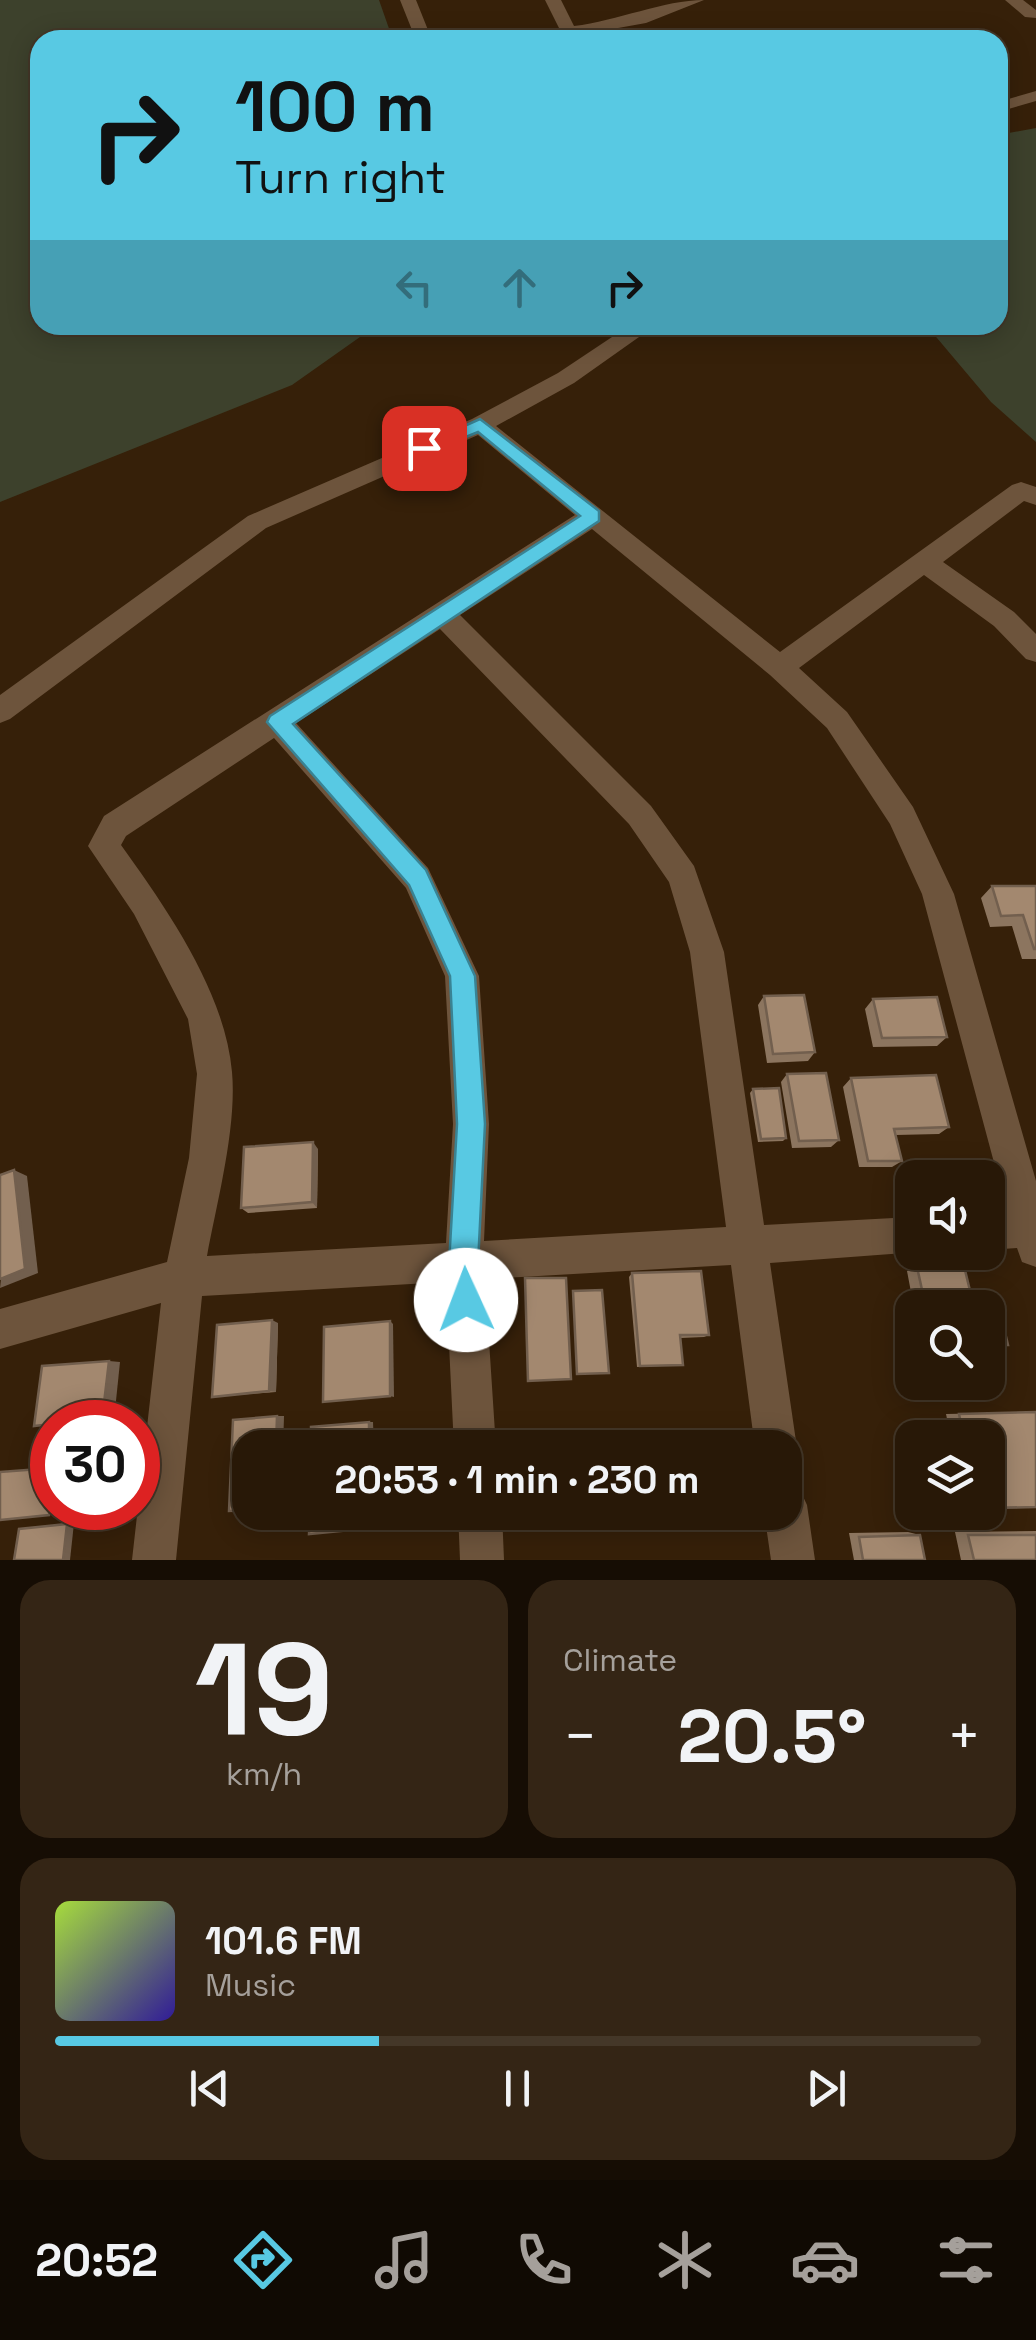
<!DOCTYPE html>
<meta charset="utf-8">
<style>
:root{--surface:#281807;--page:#342515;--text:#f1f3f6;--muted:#a5a09b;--line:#443728;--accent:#58c9e3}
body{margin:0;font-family:"Space Grotesk",sans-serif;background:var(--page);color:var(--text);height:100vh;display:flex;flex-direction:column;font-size:38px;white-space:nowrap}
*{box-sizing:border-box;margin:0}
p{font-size:32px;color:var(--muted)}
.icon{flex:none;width:55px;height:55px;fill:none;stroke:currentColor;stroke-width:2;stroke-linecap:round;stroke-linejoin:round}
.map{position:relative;height:1560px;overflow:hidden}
.drawer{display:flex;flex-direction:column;gap:20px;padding:20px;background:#160d04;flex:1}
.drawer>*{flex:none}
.banner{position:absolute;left:30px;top:30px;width:978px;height:305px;border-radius:30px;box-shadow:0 5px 25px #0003,0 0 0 2px var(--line);background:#58c9e3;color:#111;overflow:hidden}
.controls{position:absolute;left:895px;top:1160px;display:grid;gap:20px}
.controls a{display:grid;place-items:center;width:110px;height:110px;border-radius:20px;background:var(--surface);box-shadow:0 5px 25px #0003,0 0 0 2px var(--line);font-size:50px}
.speed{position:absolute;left:30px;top:1400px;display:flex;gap:20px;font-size:50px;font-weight:700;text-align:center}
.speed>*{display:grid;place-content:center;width:130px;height:130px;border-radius:50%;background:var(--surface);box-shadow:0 5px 25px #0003,0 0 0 2px var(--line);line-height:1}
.speed .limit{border:15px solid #d22;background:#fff;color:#111}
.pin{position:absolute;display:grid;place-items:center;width:85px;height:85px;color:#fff;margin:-42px;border-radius:20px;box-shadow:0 5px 15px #0006}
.me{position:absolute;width:110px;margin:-55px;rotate:358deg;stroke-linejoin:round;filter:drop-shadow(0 0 8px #0008)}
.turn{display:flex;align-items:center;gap:35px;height:210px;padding:0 40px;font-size:45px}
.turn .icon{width:130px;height:130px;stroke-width:2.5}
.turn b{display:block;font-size:70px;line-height:85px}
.lanes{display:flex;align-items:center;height:95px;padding:0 40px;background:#0003;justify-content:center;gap:50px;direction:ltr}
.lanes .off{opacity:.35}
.big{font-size:75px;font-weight:700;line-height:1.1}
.drawer .widget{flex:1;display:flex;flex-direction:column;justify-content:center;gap:15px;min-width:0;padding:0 35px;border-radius:30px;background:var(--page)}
.drawer .dial{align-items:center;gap:0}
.dial b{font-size:130px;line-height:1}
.song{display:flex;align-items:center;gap:30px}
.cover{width:120px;height:120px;border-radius:15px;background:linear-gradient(135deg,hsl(80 70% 55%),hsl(250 70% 35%))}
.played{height:10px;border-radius:5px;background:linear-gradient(90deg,var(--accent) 35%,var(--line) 35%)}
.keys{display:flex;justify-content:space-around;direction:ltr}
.heat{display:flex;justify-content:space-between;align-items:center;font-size:55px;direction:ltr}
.drawer .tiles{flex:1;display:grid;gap:20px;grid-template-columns:1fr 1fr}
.widget:last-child{grid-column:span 2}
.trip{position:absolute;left:232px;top:1430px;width:570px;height:100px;border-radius:30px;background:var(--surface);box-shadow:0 5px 25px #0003,0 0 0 2px var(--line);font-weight:700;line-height:100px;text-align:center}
.menu{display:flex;height:160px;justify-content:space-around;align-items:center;background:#100a03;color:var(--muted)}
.menu .icon{width:70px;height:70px}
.menu .active{color:var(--accent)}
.menu b{font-size:45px;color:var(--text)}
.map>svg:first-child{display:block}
</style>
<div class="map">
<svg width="1036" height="1560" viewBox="0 0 1036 1560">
<rect width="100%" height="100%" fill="#362009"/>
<!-- green -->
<g fill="#3d412c">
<polygon points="0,0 379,0 393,40 40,40 40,325 377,325 292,385 0,502"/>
<polygon points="1036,128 1036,442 991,402 926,325 998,325 998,135"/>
</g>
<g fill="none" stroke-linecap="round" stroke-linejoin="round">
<!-- minor -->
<g fill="#6d543c" fill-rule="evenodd">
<polygon points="400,0 416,0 432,40 416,40"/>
<path d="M545,0h16l13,26c43,-5 90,-26 130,-26l-58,23 -67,12 2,5h-126l8,-5 96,-7z"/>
<polygon points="1005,0 1023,0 1036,10 1036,18 1025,17"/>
<polygon points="1036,91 1036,101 998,112 998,102"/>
<path d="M630,325h26l-82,58 -78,43 284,226 232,-167 9,-3 15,5v18l-12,-4 -81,61 71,50 22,22v28l-10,-3 -32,-33 -70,-51 -125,93 48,44 66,95 41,87 82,287v86l-14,-5 -5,-14 -29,2v-38l19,-1 -85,-317 -32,-70 -63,-96 -57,-53 -178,-146 -132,86 191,191 43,60 30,86 40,273 148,-8v35h6l-148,11 27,185 -6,15 -6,2v-17h-30l-24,-183 -246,14 11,169h-42l-8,-166 -244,14 -26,264h-44l29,-257 -161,46v-40l167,-47 22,-104 8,-84 -9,-55 -54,-105 -46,-68 16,-30 471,-301 -97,-80 -212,93 -256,191 -10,4v-28l248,-179 224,-97 86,-46zM440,629l189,195 40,58 21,70 36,275 -242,14 5,-117 -10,-148 -51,-108 -132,-145zM274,738l132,150 39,88 8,148 -7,119 -239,13c10,-54 30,-129 25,-184 -7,-80 -65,-163 -111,-227l5,-9z"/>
<polygon points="785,1483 800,1490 807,1505 815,1560 771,1560 764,1512 785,1512"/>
<polygon points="458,1512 502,1512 504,1560 460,1560"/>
</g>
</g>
<!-- wall -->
<g fill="#8c755f">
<polygon points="992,886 1036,886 1036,959 1022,959 1012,926 990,927 981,898"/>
<polygon points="764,996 815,1052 808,1061 767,1063 758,1005"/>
<polygon points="873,999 947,1037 937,1046 873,1047 865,1009"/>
<polygon points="787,1074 839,1140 831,1147 792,1148 781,1082"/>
<polygon points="851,1078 949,1127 939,1134 896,1135 902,1161 892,1167 859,1167 843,1087"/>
<polygon points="753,1089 786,1138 783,1141 758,1142 750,1093"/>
<polygon points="318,1149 317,1208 248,1213 241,1208"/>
<polygon points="964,1266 974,1307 999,1307 1008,1345 988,1347 988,1308 914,1308 907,1271 917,1267"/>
<polygon points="632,1273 709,1335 704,1337 680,1338 683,1365 637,1367 629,1277"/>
<polygon points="278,1323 276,1392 212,1397"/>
<polygon points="1036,1412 988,1438 951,1438 946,1414"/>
<polygon points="1036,1531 1036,1560 961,1560 955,1532"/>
<polygon points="908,1532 920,1535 925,1560 854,1560 849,1533"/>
</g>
<!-- shaded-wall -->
<g fill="#725f4e">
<polygon points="313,1142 318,1149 317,1208 312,1202"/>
<polygon points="14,1170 27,1176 38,1273 0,1288"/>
<polygon points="272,1320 278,1323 276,1392 269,1391"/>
<polygon points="390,1321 393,1324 394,1397 390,1396"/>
<polygon points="109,1361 120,1362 114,1420 102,1420"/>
<polygon points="277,1416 284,1416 283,1448 276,1448"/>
<polygon points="369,1422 373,1422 374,1448 369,1448"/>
<polygon points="52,1484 52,1508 56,1508 56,1514 49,1515"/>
<polygon points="370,1512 374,1512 374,1525 370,1528"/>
<polygon points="74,1523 70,1560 63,1560 67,1524"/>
</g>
<!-- building -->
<g fill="#a3886f" stroke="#725f4e" stroke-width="2.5">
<polygon points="992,886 1036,886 1036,949 1034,949 1023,915 1001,916"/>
<polygon points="804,995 815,1052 773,1054 764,996"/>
<polygon points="937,997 947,1037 882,1038 873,999"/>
<polygon points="826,1073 839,1140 799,1141 787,1074"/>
<polygon points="936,1075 949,1127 894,1129 902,1161 868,1161 851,1078"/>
<polygon points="779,1088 786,1138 761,1139 753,1089"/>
<polygon points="313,1142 312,1202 241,1208 244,1147"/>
<polygon points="14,1170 25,1269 0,1279 0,1175"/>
<polygon points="964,1266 974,1307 999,1307 1008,1345 988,1345 988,1308 926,1308 917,1267"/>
<polygon points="701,1271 709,1335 680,1335 683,1365 640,1366 632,1273"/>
<polygon points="525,1278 566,1278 571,1379 528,1381"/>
<polygon points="602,1290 609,1373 577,1374 573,1291"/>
<polygon points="272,1320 269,1391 212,1397 217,1325"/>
<polygon points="390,1321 390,1396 323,1402 324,1327"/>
<polygon points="109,1361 102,1420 52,1422 52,1424 34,1426 42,1366"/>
<polygon points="1036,1412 1036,1507 988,1508 988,1438 964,1438 959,1414"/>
<polygon points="277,1416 276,1448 250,1448 250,1510 229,1511 233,1420"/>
<polygon points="369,1422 369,1448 311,1448 311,1427"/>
<polygon points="595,1438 595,1448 542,1448 541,1440"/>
<polygon points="52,1468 52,1484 49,1515 0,1520 0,1472"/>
<polygon points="310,1512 370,1512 370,1528 309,1534"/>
<polygon points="67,1524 63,1560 14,1560 19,1529"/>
<polygon points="920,1535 925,1560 863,1560 859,1537"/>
<polygon points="968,1535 1036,1535 1036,1560 974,1560"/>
</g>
<!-- route -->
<polygon fill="#58c9e3" stroke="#398394" stroke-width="2.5" points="480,419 599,511 599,521 293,724 426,870 475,976 485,1124 478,1264 481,1300 477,1311 466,1315 456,1311 449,1264 457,1124 450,976 409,885 267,722 270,716 580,516 478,432 424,454 415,448"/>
</svg>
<div class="controls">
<a><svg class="icon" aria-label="sound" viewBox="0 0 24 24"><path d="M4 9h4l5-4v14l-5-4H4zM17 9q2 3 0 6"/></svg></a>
<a><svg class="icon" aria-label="search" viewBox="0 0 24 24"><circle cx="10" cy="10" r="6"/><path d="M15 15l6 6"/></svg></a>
<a><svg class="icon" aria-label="layers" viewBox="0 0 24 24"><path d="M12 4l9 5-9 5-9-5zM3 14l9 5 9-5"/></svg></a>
</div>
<div class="speed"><div class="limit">30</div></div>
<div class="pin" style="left:424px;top:448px;background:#d93025"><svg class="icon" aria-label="arrive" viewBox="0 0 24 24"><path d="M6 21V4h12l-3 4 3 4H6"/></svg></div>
<svg class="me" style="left:466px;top:1300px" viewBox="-20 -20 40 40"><circle r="19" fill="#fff"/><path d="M0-13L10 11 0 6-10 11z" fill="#58c9e3"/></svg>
<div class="trip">20:53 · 1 min · 230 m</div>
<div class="banner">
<div class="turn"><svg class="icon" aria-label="right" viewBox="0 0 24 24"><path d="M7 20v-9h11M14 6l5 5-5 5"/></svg><div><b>100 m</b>Turn right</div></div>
<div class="lanes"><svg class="icon off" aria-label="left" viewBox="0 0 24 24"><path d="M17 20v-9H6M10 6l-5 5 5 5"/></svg><svg class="icon off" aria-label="ahead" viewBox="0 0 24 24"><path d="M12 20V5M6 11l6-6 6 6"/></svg><svg class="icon" aria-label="right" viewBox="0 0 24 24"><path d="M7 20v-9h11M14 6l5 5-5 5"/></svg></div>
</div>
</div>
<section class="drawer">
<div class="tiles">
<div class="widget dial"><b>19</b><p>km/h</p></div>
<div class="widget"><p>Climate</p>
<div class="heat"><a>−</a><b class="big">20.5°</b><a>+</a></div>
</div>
<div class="widget">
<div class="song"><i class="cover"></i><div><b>101.6 FM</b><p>Music</p></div></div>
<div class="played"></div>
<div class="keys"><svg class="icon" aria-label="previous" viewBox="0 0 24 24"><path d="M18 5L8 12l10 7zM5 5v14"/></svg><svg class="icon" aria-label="pause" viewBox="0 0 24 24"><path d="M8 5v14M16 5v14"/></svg><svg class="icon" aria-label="next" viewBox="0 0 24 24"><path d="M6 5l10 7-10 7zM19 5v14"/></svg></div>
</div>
</div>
</section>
<nav class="menu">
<b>20:52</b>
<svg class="icon active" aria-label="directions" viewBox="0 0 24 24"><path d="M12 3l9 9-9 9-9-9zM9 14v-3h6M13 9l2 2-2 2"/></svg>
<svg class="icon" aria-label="music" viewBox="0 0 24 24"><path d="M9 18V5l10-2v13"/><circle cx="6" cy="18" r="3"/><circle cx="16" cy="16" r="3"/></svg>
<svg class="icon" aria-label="phone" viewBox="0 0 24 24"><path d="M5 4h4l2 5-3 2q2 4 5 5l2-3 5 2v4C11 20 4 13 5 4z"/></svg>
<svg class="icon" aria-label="climate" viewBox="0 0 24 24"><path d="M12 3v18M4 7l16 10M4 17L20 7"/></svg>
<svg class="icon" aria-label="car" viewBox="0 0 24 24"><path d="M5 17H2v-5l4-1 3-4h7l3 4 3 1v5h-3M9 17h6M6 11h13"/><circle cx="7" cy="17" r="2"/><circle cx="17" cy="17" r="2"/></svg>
<svg class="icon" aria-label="filters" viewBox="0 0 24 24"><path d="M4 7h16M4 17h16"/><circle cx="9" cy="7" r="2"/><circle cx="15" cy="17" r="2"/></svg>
</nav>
